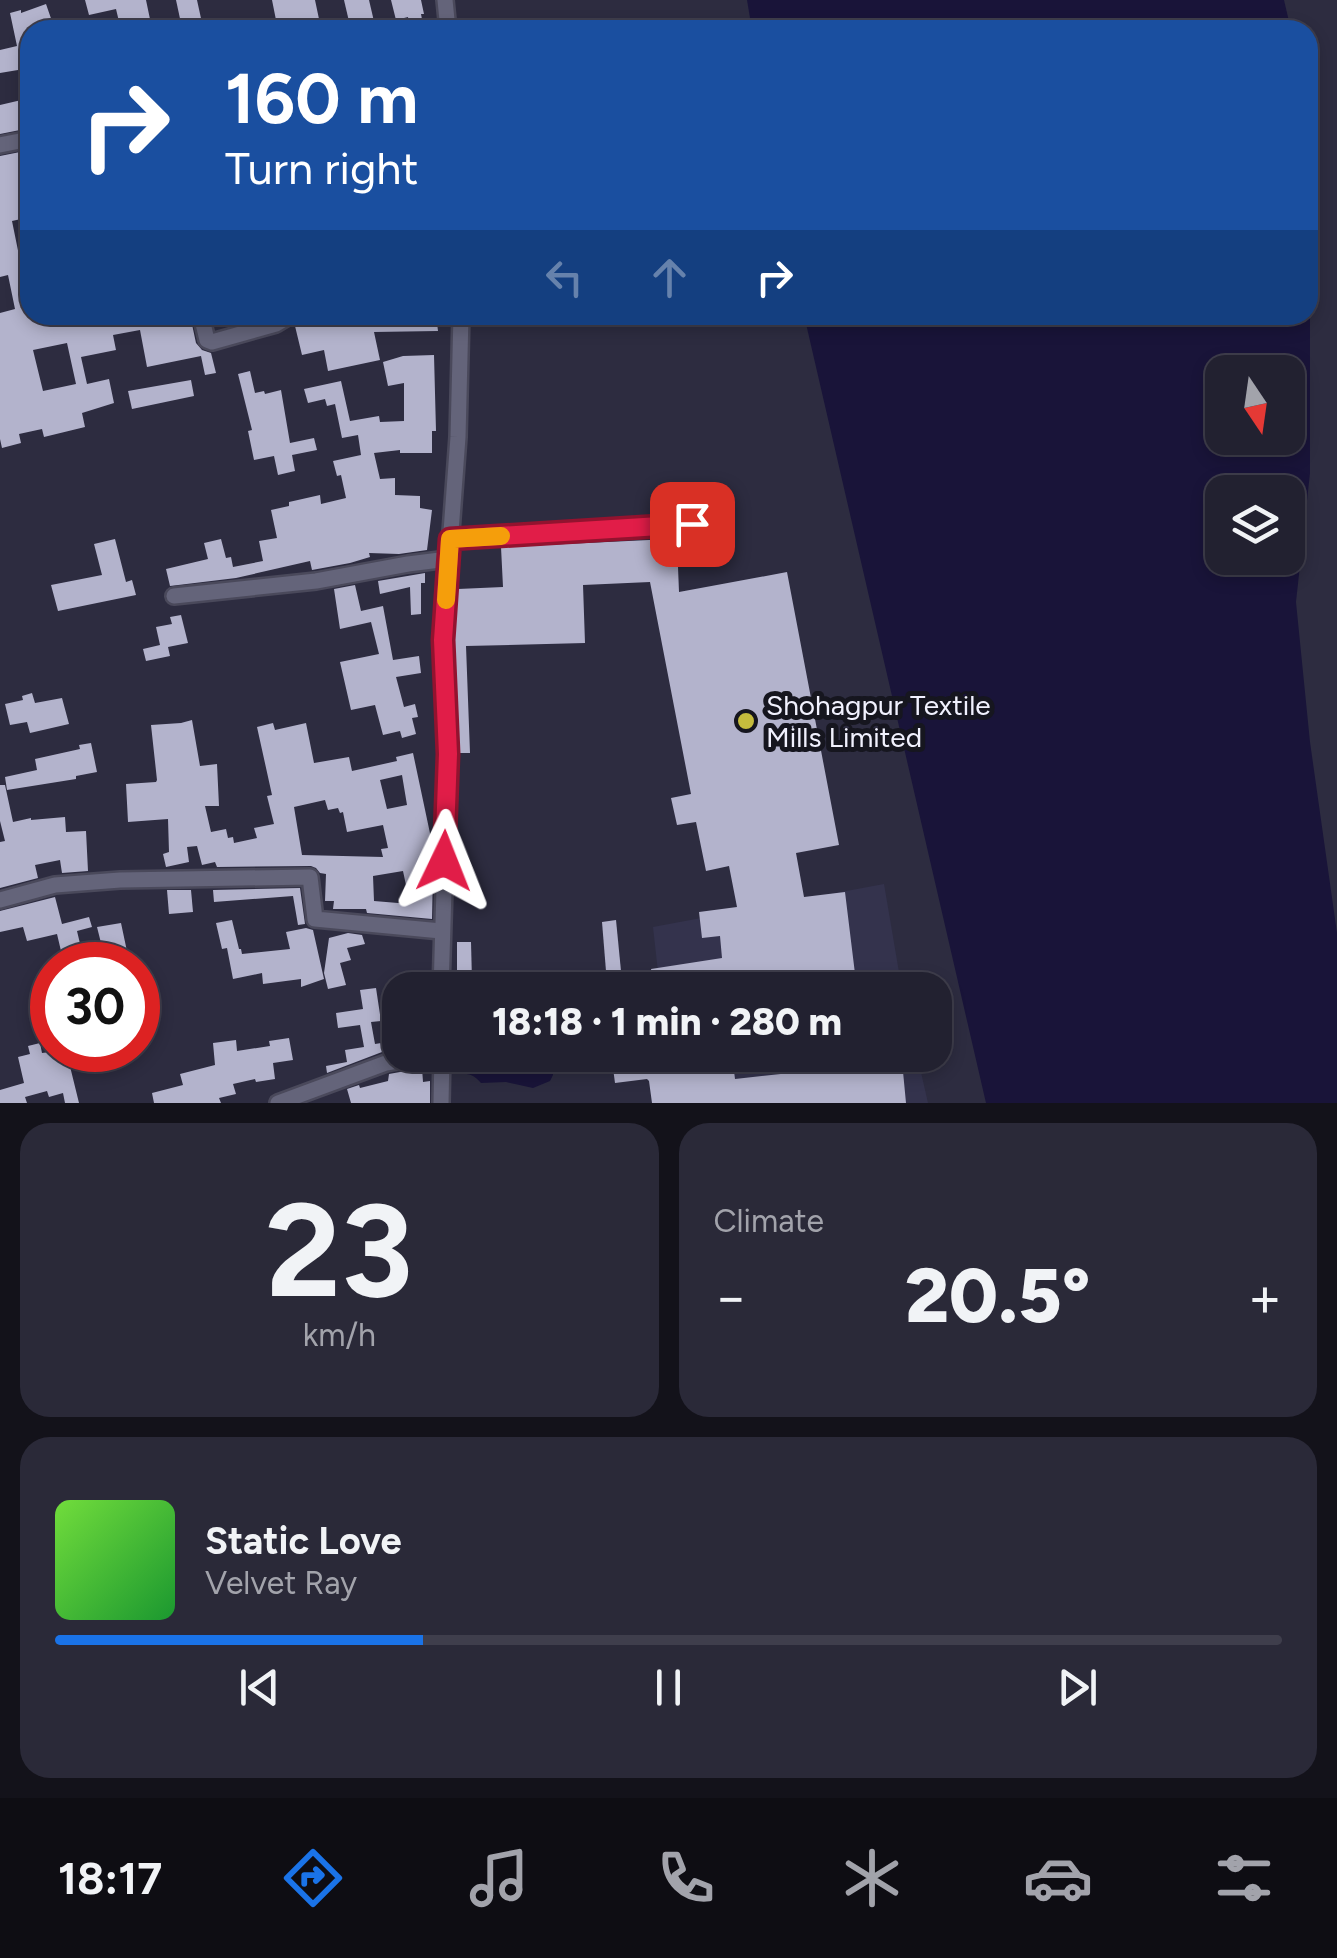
<!DOCTYPE html>
<meta charset="utf-8">
<style>
:root{--surface:#222130;--page:#2a2938;--text:#f1f3f6;--muted:#a2a3ab;--line:#3f3e4c;--accent:#1a73e8}
body{margin:0;font-family:Figtree,sans-serif;background:var(--page);color:var(--text);height:100vh;display:flex;flex-direction:column;font-size:38px;white-space:nowrap}
*{box-sizing:border-box;margin:0}
p{font-size:32px;color:var(--muted)}
.icon{flex:none;width:55px;height:55px;fill:none;stroke:currentColor;stroke-width:2;stroke-linecap:round;stroke-linejoin:round}
.map{position:relative;height:1103px;overflow:hidden}
.panel{display:flex;flex-direction:column;gap:20px;padding:20px;background:#13121a;flex:1}
.panel>*{flex:none}
.banner{position:absolute;left:20px;top:20px;width:1298px;height:305px;border-radius:30px;box-shadow:0 5px 15px #0003,0 0 0 2px var(--line);background:#1a4fa0;color:#fff;overflow:hidden}
.needle{width:65px;rotate:167deg}
.buttons{position:absolute;left:1205px;top:355px;display:grid;gap:20px}
.buttons a{display:grid;place-items:center;width:100px;height:100px;border-radius:20px;background:var(--surface);box-shadow:0 5px 15px #0003,0 0 0 2px var(--line);font-size:50px}
.speed{position:absolute;left:30px;top:942px;display:flex;gap:20px;font-size:50px;font-weight:700;text-align:center}
.speed>*{display:grid;place-content:center;width:130px;height:130px;border-radius:50%;background:var(--surface);box-shadow:0 5px 15px #0003,0 0 0 2px var(--line);line-height:1}
.speed .limit{border:15px solid #d22;background:#fff;color:#111}
.pin{position:absolute;display:grid;place-items:center;width:85px;height:85px;color:#fff;margin:-42px;border-radius:20px;box-shadow:0 5px 15px #0006}
.me{position:absolute;width:110px;margin:-55px;rotate:2deg;stroke-linejoin:round;filter:drop-shadow(0 0 8px #0008)}
.turn{display:flex;align-items:center;gap:35px;height:210px;padding:0 40px;font-size:45px}
.turn .icon{width:130px;height:130px;stroke-width:2.5}
.turn b{display:block;font-size:70px;line-height:85px}
.lanes{display:flex;align-items:center;height:95px;padding:0 40px;background:#0003;justify-content:center;gap:50px;direction:ltr}
.lanes .off{opacity:.35}
.big{font-size:75px;font-weight:800;line-height:1.1}
.panel .tile{flex:1;display:flex;flex-direction:column;justify-content:center;gap:15px;min-width:0;padding:0 35px;border-radius:30px;background:var(--page)}
.panel .dial{align-items:center;gap:0}
.dial b{font-size:130px;line-height:1}
.song{display:flex;align-items:center;gap:30px}
.cover{width:120px;height:120px;border-radius:15px;background:linear-gradient(135deg,hsl(100 70% 55%),hsl(130 70% 35%))}
.played{height:10px;border-radius:5px;background:linear-gradient(90deg,var(--accent) 30%,var(--line) 30%)}
.keys{display:flex;justify-content:space-around;direction:ltr}
.heat{display:flex;justify-content:space-between;align-items:center;font-size:55px;direction:ltr}
.panel .tiles{flex:1;display:grid;gap:20px;grid-template-columns:1fr 1fr}
.tile:last-child{grid-column:span 2}
.trip{position:absolute;left:382px;top:972px;width:570px;height:100px;border-radius:30px;background:var(--surface);box-shadow:0 5px 15px #0003,0 0 0 2px var(--line);font-weight:800;line-height:100px;text-align:center}
.tab-bar{display:flex;height:160px;justify-content:space-around;align-items:center;background:#0e0d13;color:var(--muted)}
.tab-bar .icon{width:70px;height:70px}
.tab-bar .active{color:var(--accent)}
.tab-bar b{font-size:45px;color:var(--text)}
.map>svg:first-child{display:block}
</style>
<div class="map">
<svg width="1337" height="1103" viewBox="0 0 1337 1103">
<rect width="100%" height="100%" fill="#2d2c40"/>
<!-- built -->
<g fill="#34334d">
<polygon points="884,884 902,990 660,990 653,927"/>
<polygon points="668,1055 917,1055 928,1103 673,1103"/>
</g>
<!-- water -->
<g fill="#191439" fill-rule="evenodd">
<polygon points="747,0 1284,0 1291,30 752,30"/>
<path d="M1308,180l2,54v239l-14,129 14,140 27,191v170h-351l-182,-788h504zM1222,372h66v66h-66zM1288,492v66h-66v-66z"/>
<path d="M456,1055h96l1,20 -3,6 -17,7 -27,-6 -25,1c-14,-17 -16,2 -25,-28z"/>
</g>
<!-- building -->
<g fill="#b3b3cc" fill-rule="evenodd">
<polygon points="85,0 146,0 151,24 131,30 121,30 116,9 89,15"/>
<polygon points="176,0 197,0 202,23 182,28"/>
<polygon points="272,0 315,0 319,19 308,22 310,29 278,30"/>
<polygon points="344,0 369,0 376,30 351,30"/>
<polygon points="391,0 421,0 424,14 421,14 424,30 410,30 408,17 396,20"/>
<polygon points="46,4 55,30 30,30 30,68 0,73 0,50 17,46 10,13 21,10 21,13"/>
<polygon points="30,98 30,128 0,134 0,105"/>
<path d="M30,150v67l-18,4 13,64 5,-1v31h160l6,28 6,7 9,3 5,20 -11,2 -4,-19 -54,11 -7,-37 -27,5 3,15 -35,7 6,27 22,-5 5,24 -32,10 3,14 -41,10 -2,-8 -23,5 2,9 -19,5 -2,-9v-126l15,-4 -7,-34 -8,2v-121zM67,343l9,41 -33,7 -10,-41z"/>
<polygon points="302,315 335,315 335,317 371,315 372,317 382,315 436,315 438,331 374,332 380,360 328,371 324,350 302,355 295,326 300,321"/>
<polygon points="434,355 436,431 432,431 432,453 400,453 400,450 374,453 380,479 395,478 395,495 420,496 420,508 432,510 427,550 399,554 369,553 370,557 350,563 312,570 310,561 236,578 170,586 166,569 208,559 204,543 221,539 226,558 231,557 233,567 263,561 259,541 277,538 271,510 289,506 289,502 320,495 321,504 346,498 341,475 337,476 333,461 361,455 358,435 342,438 335,404 327,406 325,399 308,403 304,389 341,381 350,421 379,416 380,422 404,421 404,383 388,386 383,362 403,356"/>
<polygon points="250,371 255,393 264,391 265,394 281,390 290,443 314,438 317,450 292,455 295,471 278,475 274,456 254,460 248,431 252,430 238,374"/>
<polygon points="191,380 194,396 132,409 128,391"/>
<polygon points="689,534 697,562 678,567 679,592 787,572 839,845 796,853 804,897 845,892 857,990 655,990 651,969 722,958 720,936 702,938 699,912 737,907 729,866 706,871 696,822 677,825 671,798 691,794 650,582 583,585 585,643 466,646 470,753 459,753 454,640 458,589 503,587 501,547 670,539"/>
<polygon points="115,539 126,582 132,580 136,595 58,611 51,585 102,575 94,544"/>
<polygon points="425,573 425,583 421,583 421,614 411,615 410,587 380,594 378,581"/>
<polygon points="355,585 361,611 383,606 393,660 419,656 421,673 396,677 404,707 415,704 418,717 412,718 416,734 402,738 400,731 383,735 375,705 351,710 340,662 379,654 371,622 340,629 334,589"/>
<polygon points="181,615 188,643 168,647 170,656 146,661 143,649 160,645 156,627 172,624 170,617"/>
<polygon points="32,693 35,703 62,698 69,724 30,733 27,722 10,725 5,704 23,700 22,696"/>
<path d="M192,720l8,46 17,-2 2,42h-14l6,26 15,-3 2,9 5,-1 1,6 23,-5 -3,-10 20,-4 -7,-28 5,-1 -15,-68 16,-4 2,7 31,-7 8,40 35,-6 3,14 45,-10 -1,-4 17,-4 18,85h-2l4,33 -1,48 -65,-6 -1,-4h-33l1,-8h-9l1,-27 -6,-1 -4,-5 -5,-2 -94,1 -2,-5 -13,3 -5,-19 -10,1 2,15 -23,5 -3,-13 6,-2 -1,-33 -40,3 -2,-38 30,-2 1,-2 -6,-55 30,-2zM402,775l5,30 -20,4 -7,-29zM325,800l3,10 10,-2 2,5 3,-1 4,20 36,-7 5,23 -7,1 2,8 -81,-2 -8,-48zM403,871l7,33 -36,-3 -1,-25z"/>
<polygon points="91,743 97,772 76,776 76,779 7,790 5,777 37,770 35,759 80,749 79,745"/>
<polygon points="0,785 5,785 13,822 31,818 31,820 65,817 66,832 86,831 88,871 62,873 60,860 35,865 38,878 0,888 0,842 5,841 0,821"/>
<polygon points="300,888 305,924 298,925 293,896 214,902 213,890"/>
<polygon points="167,890 191,890 193,912 169,914"/>
<polygon points="55,897 62,924 89,917 92,927 77,931 82,952 102,947 97,927 121,923 128,956 71,965 67,950 61,951 57,934 27,941 23,927 0,932 0,911"/>
<polygon points="232,920 239,949 241,949 242,954 290,949 286,932 306,928 313,930 324,979 301,987 301,979 263,984 262,973 233,979 227,948 222,949 216,923"/>
<polygon points="616,920 621,971 606,971 602,922"/>
<polygon points="348,933 362,935 365,944 347,948 351,960 340,963 346,985 328,989 324,973 329,938"/>
<polygon points="457,942 471,942 472,981 457,981"/>
<polygon points="376,988 381,1021 371,1022 375,1044 400,1040 400,1049 382,1052 327,1073 326,1066 347,1062 345,1050 364,1047 360,1025 338,1028 336,1013 363,1009 360,990"/>
<polygon points="289,1038 293,1060 273,1063 275,1079 256,1082 255,1079 233,1084 236,1094 219,1098 221,1103 154,1103 152,1093 183,1085 180,1074 215,1065 213,1043 236,1040 237,1051 270,1046 269,1041"/>
<polygon points="40,1043 42,1053 66,1050 79,1103 65,1103 63,1093 49,1097 47,1091 25,1097 27,1103 0,1103 0,1090 24,1083 18,1057 30,1054 28,1046"/>
<polygon points="661,1055 732,1055 735,1079 902,1061 906,1103 652,1103 649,1081 647,1079 615,1083 613,1068 662,1063"/>
<polygon points="422,1068 423,1082 430,1081 430,1103 351,1103 347,1089 359,1085 360,1088 388,1081 389,1074"/>
</g>
<g fill="none" stroke-linecap="round" stroke-linejoin="round">
<!-- lane casing -->
<g stroke="#4a495b" stroke-width="12">
<polyline id="lane" points="452,539 692,525"/>
</g>
<!-- street casing -->
<g stroke="#4a495b" stroke-width="20">
<g id="street">
<polyline points="445,0 448,30"/>
<polyline points="0,145 30,139"/>
<polyline points="201,315 207,340 212,342 276,324 291,315"/>
<polyline points="174,596 316,581 408,564 448,559"/>
<polyline points="0,900 55,885 120,880 310,877 315,919 441,931"/>
<polyline points="441,990 448,755 443,640 458,437 461,315"/>
<polyline points="278,1103 386,1063 433,1055"/>
<polyline points="441,1103 442,1055"/>
</g>
</g>
<!-- lane -->
<use href="#lane" stroke="#64647a" stroke-width="8"/>
<!-- street -->
<use href="#street" stroke="#64647a" stroke-width="15"/>
</g>
<g fill="none" stroke-linecap="round" stroke-linejoin="round">
<!-- route casing -->
<g stroke="#92132f" stroke-width="25">
<polyline id="route" points="444,861 448,754 443,640 450,539 692,524"/>
</g>
<!-- route -->
<use href="#route" stroke="#e11d48" stroke-width="18"/>
<!-- slow -->
<polyline stroke="#f59e0b" stroke-width="18" points="446,600 450,539 501,536"/>
</g>
<!-- markers -->
<circle fill="#c5bc3d" stroke="#16161f" stroke-width="4" cx="746" cy="721" r="10"/>
<g text-anchor="middle" dominant-baseline="central" stroke-width="10" stroke-linejoin="round" paint-order="stroke">
<!-- poi labels -->
<g font-size="28" fill="#f1f1fe" stroke="#16161f" text-anchor="start">
<text x="766" y="705">Shohagpur Textile<tspan x="766" dy="32">Mills Limited</tspan></text>
</g>
</g>
</svg>
<div class="buttons">
<a><svg class="needle" viewBox="-14 -14 28 28"><path d="M0-13l5 13h-10z" fill="#e53935"/><path d="M0 13l5-13h-10z" fill="#a2a3ab"/></svg></a>
<a><svg class="icon" aria-label="layers" viewBox="0 0 24 24"><path d="M12 4l9 5-9 5-9-5zM3 14l9 5 9-5"/></svg></a>
</div>
<div class="speed"><div class="limit">30</div></div>
<div class="pin" style="left:692px;top:524px;background:#d93025"><svg class="icon" aria-label="arrive" viewBox="0 0 24 24"><path d="M6 21V4h12l-3 4 3 4H6"/></svg></div>
<svg class="me" style="left:444px;top:861px" viewBox="-20 -20 40 40"><path d="M0-17L14 15 0 8-14 15z" fill="#e11d48" stroke="#fff" stroke-width="4"/></svg>
<div class="trip">18:18 · 1 min · 280 m</div>
<div class="banner">
<div class="turn"><svg class="icon" aria-label="right" viewBox="0 0 24 24"><path d="M7 20v-9h11M14 6l5 5-5 5"/></svg><div><b>160 m</b>Turn right</div></div>
<div class="lanes"><svg class="icon off" aria-label="left" viewBox="0 0 24 24"><path d="M17 20v-9H6M10 6l-5 5 5 5"/></svg><svg class="icon off" aria-label="ahead" viewBox="0 0 24 24"><path d="M12 20V5M6 11l6-6 6 6"/></svg><svg class="icon" aria-label="right" viewBox="0 0 24 24"><path d="M7 20v-9h11M14 6l5 5-5 5"/></svg></div>
</div>
</div>
<section class="panel">
<div class="tiles">
<div class="tile dial"><b>23</b><p>km/h</p></div>
<div class="tile"><p>Climate</p>
<div class="heat"><a>−</a><b class="big">20.5°</b><a>+</a></div>
</div>
<div class="tile">
<div class="song"><i class="cover"></i><div><b>Static Love</b><p>Velvet Ray</p></div></div>
<div class="played"></div>
<div class="keys"><svg class="icon" aria-label="previous" viewBox="0 0 24 24"><path d="M18 5L8 12l10 7zM5 5v14"/></svg><svg class="icon" aria-label="pause" viewBox="0 0 24 24"><path d="M8 5v14M16 5v14"/></svg><svg class="icon" aria-label="next" viewBox="0 0 24 24"><path d="M6 5l10 7-10 7zM19 5v14"/></svg></div>
</div>
</div>
</section>
<nav class="tab-bar">
<b>18:17</b>
<svg class="icon active" aria-label="directions" viewBox="0 0 24 24"><path d="M12 3l9 9-9 9-9-9zM9 14v-3h6M13 9l2 2-2 2"/></svg>
<svg class="icon" aria-label="music" viewBox="0 0 24 24"><path d="M9 18V5l10-2v13"/><circle cx="6" cy="18" r="3"/><circle cx="16" cy="16" r="3"/></svg>
<svg class="icon" aria-label="phone" viewBox="0 0 24 24"><path d="M5 4h4l2 5-3 2q2 4 5 5l2-3 5 2v4C11 20 4 13 5 4z"/></svg>
<svg class="icon" aria-label="climate" viewBox="0 0 24 24"><path d="M12 3v18M4 7l16 10M4 17L20 7"/></svg>
<svg class="icon" aria-label="car" viewBox="0 0 24 24"><path d="M5 17H2v-5l4-1 3-4h7l3 4 3 1v5h-3M9 17h6M6 11h13"/><circle cx="7" cy="17" r="2"/><circle cx="17" cy="17" r="2"/></svg>
<svg class="icon" aria-label="filters" viewBox="0 0 24 24"><path d="M4 7h16M4 17h16"/><circle cx="9" cy="7" r="2"/><circle cx="15" cy="17" r="2"/></svg>
</nav>
